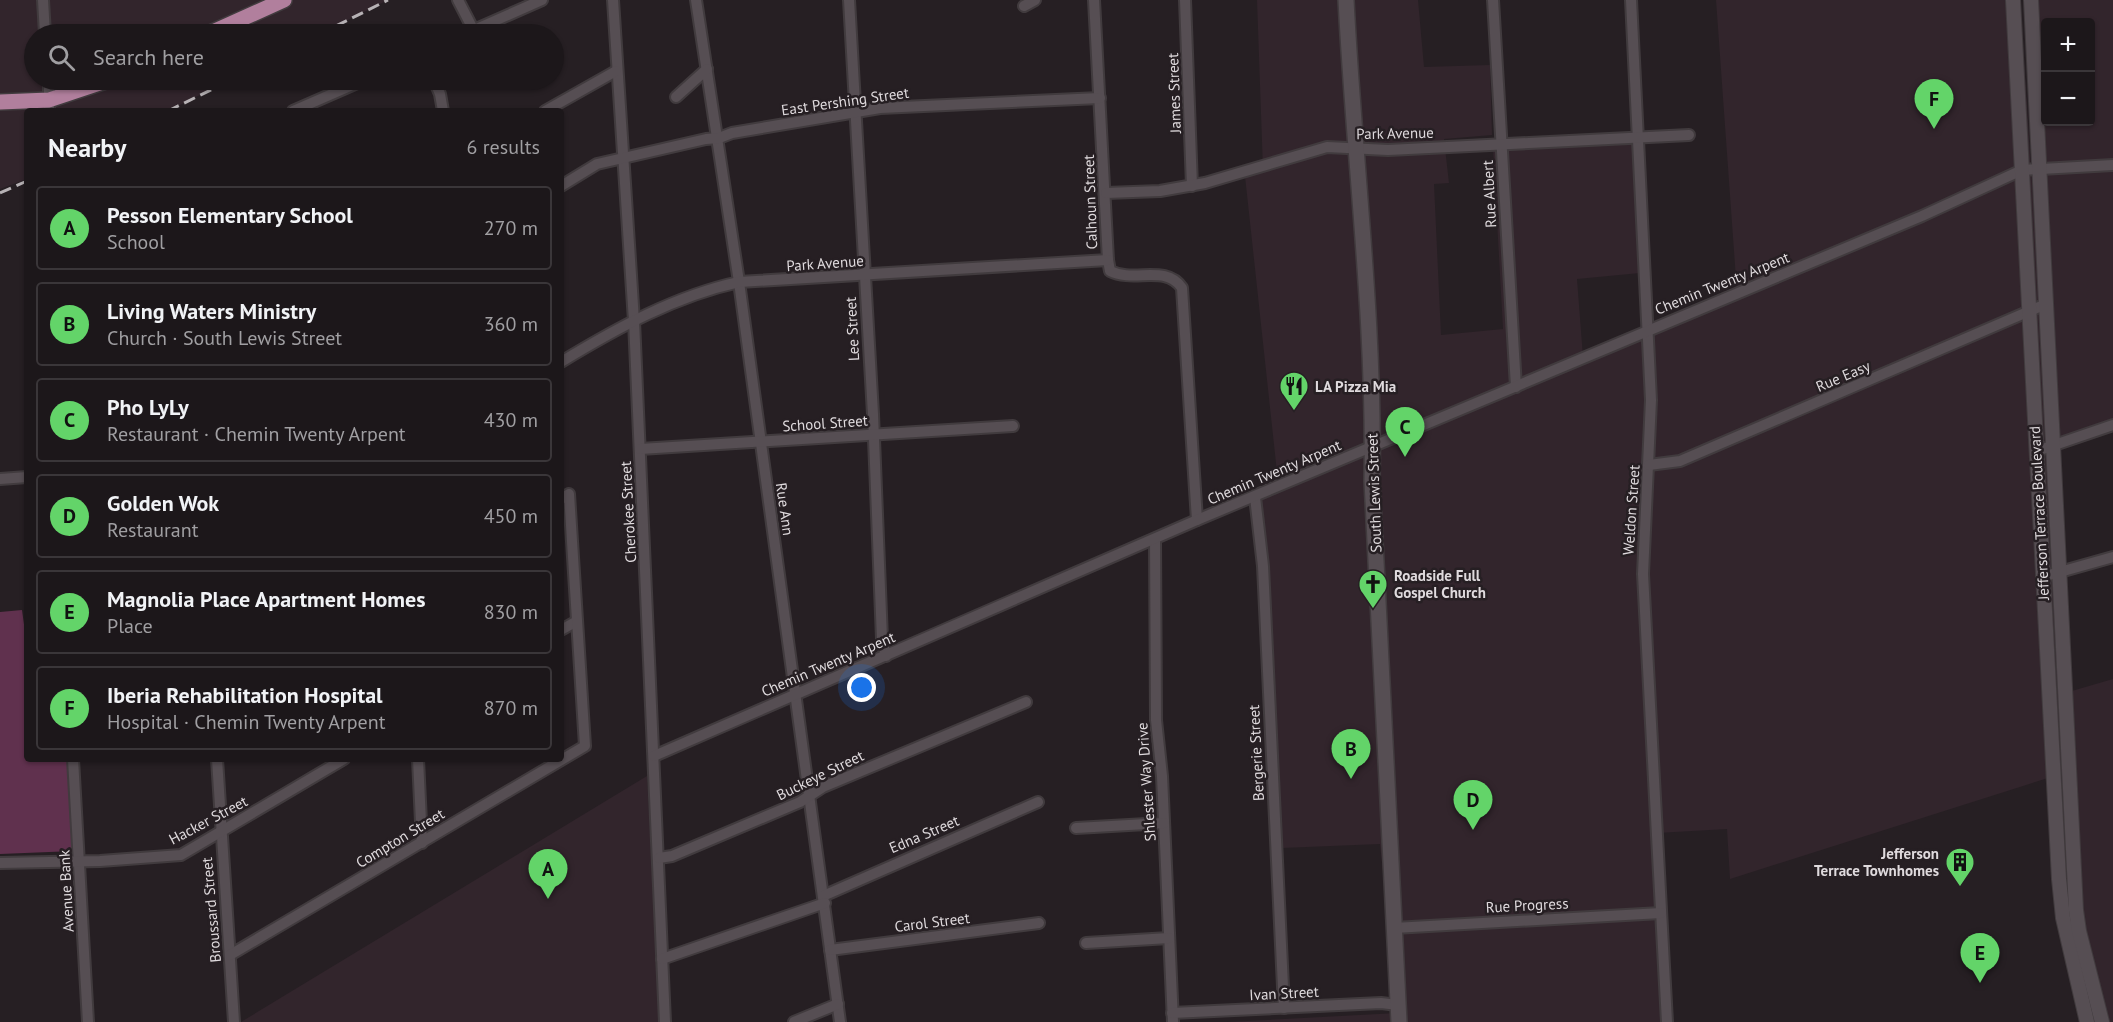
<!DOCTYPE html>
<html lang="en">
<head>
<meta charset="utf-8">
<style>
	body { margin:0; font-family:"PT Sans",sans-serif; background:#292427; color:#f1f3f6 }
	.controls { position:absolute; right:18px; top:18px; display:grid; overflow:hidden; border-radius:6px; box-shadow:0 2px 4px #0004 }
	.controls button { width:54px; height:54px; display:grid; place-items:center; padding:0; border:0; border-bottom:2px solid #3a3639; background:#1c171a; color:#f1f3f6; font:30px sans-serif }
	.you { position:absolute; left:862px; top:688px; width:21px; height:21px; margin:-15px; border:4px solid #fff; border-radius:50%; background:#1a73e8; box-shadow:0 0 0 9px #1a73e833 }
	.badge { display:grid; place-items:center; width:39px; height:39px; border-radius:50%; background:#63d469; color:#111; font-size:20px; font-weight:700 }
	.pin { position:absolute; translate:-50% -50px; filter:drop-shadow(0 2px 3px #0008) }
	.pin::after { content:''; position:absolute; top:32px; width:21px; height:18px; background:inherit; clip-path:polygon(0 0,100% 0,50% 100%) }
	.list { margin:0; padding:0; list-style:none }
	h2 { display:flex; justify-content:space-between; align-items:center; height:78px; margin:0; padding:0 24px; font-size:26px }
	h2 small { font-size:20px; font-weight:400; color:#a09fa2 }
	.list li { display:grid; grid-template-columns:39px 1fr auto; gap:18px; align-items:center; box-sizing:border-box; height:84px; margin:0 12px 12px; padding:0 12px; border:2px solid #3a3639; border-radius:6px }
	.list b { display:block; font-size:22px; white-space:nowrap }
	.list p { margin:0; font-size:20px; white-space:nowrap; color:#a09fa2 }
	.list em { font-size:20px; font-style:normal; color:#a09fa2 }
	.icon { flex:none; width:33px; height:33px; fill:none; stroke:currentColor; stroke-width:2; stroke-linecap:round; stroke-linejoin:round }
	.map { position:relative; flex:none; width:2113px; height:1022px; overflow:hidden }
	.search { position:absolute; background:#1c171a; box-shadow:0 2px 4px #0004; left:24px; top:24px; width:540px; height:66px; display:flex; align-items:center; gap:15px; box-sizing:border-box; padding:0 21px; border-radius:33px; color:#a09fa2; font-size:22px }
	.panel { position:absolute; background:#1c171a; box-shadow:0 2px 4px #0004; left:24px; top:108px; width:540px; height:654px; border-radius:6px }
	.map>svg:first-child { display:block }
	.built { fill:#32252c; fill-rule:evenodd }
	.green { fill:#60314e }
	.lines { fill:none; stroke-linecap:round; stroke-linejoin:round }
	.minor-casing { stroke:#413b3e; stroke-width:14 }
	.tertiary-casing { stroke:#413b3e; stroke-width:16 }
	.secondary-casing { stroke:#413b3e; stroke-width:18 }
	.primary-casing { stroke:#413b3e; stroke-width:18 }
	.minor { stroke:#564e53; stroke-width:10 }
	.tertiary { stroke:#564e53; stroke-width:14 }
	.secondary { stroke:#564e53; stroke-width:15 }
	.primary { stroke:#b17f9d; stroke-width:15 }
	.rail { stroke:#b7b2b5; stroke-width:3; stroke-dasharray:12 6; stroke-linecap:butt }
	.labels { text-anchor:middle; dominant-baseline:central; stroke-width:5; stroke-linejoin:round; paint-order:stroke }
	.street-label { font-size:15px; fill:#dfdadd; stroke:#261f23 }
	.poi-label { font-size:15px; font-weight:bold; fill:#dfdadd; stroke:#261f23; text-anchor:start }
</style>
</head>
<body>
<div class="map">
<svg width="2113" height="1022" viewBox="0 0 2113 1022">
	<rect width="100%" height="100%" fill="#261f23"/>
	<g class="built">
		<path d="M0,0h388l-68,34h-286v46h196l-62,31h-141v68l-27,10z"/>
		<path d="M1257,0h161l6,67 66,-2 2,70 -48,4 5,44 -15,1 7,151 62,-6 -10,-181 145,-12 2,137 -63,6 6,78 154,-64 -21,-293h304l45,693 48,-14v343h-12l-22,-91 -9,-160 -340,108 -3,-50 -70,4 10,189h-440l171,-9 -18,-169 -98,4 -21,-348 18,-9 -34,-315 18,-6z"/>
		<path d="M2029,0h84v428l-61,18zM2046,22h44v100h-44z"/>
		<path d="M647,776l13,246h-419z"/>
	</g>
	<path class="green" d="M22,610l5,36v113h43l4,92 -74,3v-242z"/>
	<g class="lines">
		<g class="minor-casing">
			<g id="minor">
				<path d="M43,0l2,34"/>
				<path d="M458,0l16,31"/>
				<path d="M613,0l21,321 31,701"/>
				<path d="M696,0l43,282 101,740"/>
				<path d="M849,0l24,414 9,225 4,17"/>
				<path d="M1094,0l14,260 2,11c24,12 56,-7 72,17l15,232"/>
				<path d="M1185,0l7,186"/>
				<path d="M1493,0l23,387"/>
				<path d="M1631,0l20,400 -8,174 24,448"/>
				<path d="M1024,6l11,-6"/>
				<path d="M465,34l77,-34"/>
				<path d="M434,80l6,14 3,17"/>
				<path d="M676,97l31,-28"/>
				<path d="M49,111v-31"/>
				<path d="M293,111l71,-31"/>
				<path d="M545,111l71,-40"/>
				<path d="M561,186l36,-22 109,-25 13,-1 13,-5 148,-25 220,-10"/>
				<path d="M1106,193l54,-2 45,-8 122,-36 61,3 301,-15"/>
				<path d="M561,362c56,-34 114,-66 178,-80l369,-22"/>
				<path d="M640,449l373,-23"/>
				<path d="M2037,451l76,-26"/>
				<path d="M1649,465l31,-4 366,-157"/>
				<path d="M0,479l27,-2"/>
				<path d="M1255,497l8,69 21,442"/>
				<path d="M1155,539l1,181 6,56 11,246"/>
				<path d="M2042,577l71,-20"/>
				<path d="M561,630l16,-9"/>
				<path d="M654,756l543,-236 725,-304 100,-46 91,-5"/>
				<path d="M73,759l15,263"/>
				<path d="M217,759l17,263"/>
				<path d="M418,759l4,84"/>
				<path d="M1076,828l88,-5"/>
				<path d="M659,858l13,-2 128,-54 23,-15 203,-85"/>
				<path d="M0,863l100,-2 81,-6 163,-96"/>
				<path d="M823,896l215,-94"/>
				<path d="M1394,928l267,-15"/>
				<path d="M1086,943l83,-5"/>
				<path d="M830,950l209,-27"/>
				<path d="M230,955l355,-209 -16,-252 -8,5"/>
				<path d="M662,959l163,-56"/>
				<path d="M1172,1013l209,-10 17,2"/>
				<path d="M794,1022l44,-18"/>
			</g>
		</g>
		<g class="tertiary-casing">
			<g id="tertiary">
				<path d="M2013,0l46,879 4,39 24,104"/>
				<path d="M2031,0l45,910 3,21 23,91"/>
			</g>
		</g>
		<g class="secondary-casing">
			<path id="secondary" d="M1346,0c8,160 29,320 26,481l27,541"/>
		</g>
		<g class="primary-casing">
			<g id="primary">
				<path d="M208,34l76,-34"/>
				<path d="M0,102l49,-2 60,-20"/>
			</g>
		</g>
		<use href="#minor" class="minor"/>
		<use href="#tertiary" class="tertiary"/>
		<use href="#secondary" class="secondary"/>
		<use href="#primary" class="primary"/>
		<g class="rail">
			<path d="M320,34l68,-34"/>
			<path d="M168,111l63,-31"/>
			<path d="M0,193l27,-12"/>
		</g>
	</g>
	<defs>
		<g id="restaurant-pin" transform="scale(1.5)"><path d="M0 17L-7.5 6A9.5 9.5 0 1 1 7.5 6Z" fill="#63d469" stroke="#261f23"/><path d="M-5-6h1v4h1v-4h1v4h1v-4h1v5L-1.5 .5V6h-2V.5L-5-1ZM5-6V6H3V1.5H1.5Q1.5-4 5-6Z" fill="#111"/></g>
		<g id="church-pin" transform="scale(1.5)"><path d="M0 17L-7.5 6A9.5 9.5 0 1 1 7.5 6Z" fill="#63d469" stroke="#261f23"/><path d="M-1.2-6h2.4v3.5h3.3v2.4h-3.3V6h-2.4V-.1h-3.3v-2.4h3.3Z" fill="#111"/></g>
		<g id="building-pin" transform="scale(1.5)"><path d="M0 17L-7.5 6A9.5 9.5 0 1 1 7.5 6Z" fill="#63d469" stroke="#261f23"/><path d="M-4-6H4V6H1V3H-1V6H-4ZM-2.5-4.3h1.7v1.8h-1.7ZM.8-4.3h1.7v1.8H.8ZM-2.5-1h1.7V.8h-1.7ZM.8-1h1.7V.8H.8Z" fill="#111"/></g>
	</defs>
	<g fill-rule="evenodd">
		<use href="#restaurant-pin" x="1294" y="386"/>
		<use href="#church-pin" x="1373" y="584"/>
		<use href="#building-pin" x="1960" y="862"/>
	</g>
	<g class="labels">
		<g class="street-label">
			<text transform="translate(1174 93) rotate(-92)">James Street</text>
			<text transform="translate(845 101) rotate(-8)">East Pershing Street</text>
			<text transform="translate(1395 133) rotate(-1)">Park Avenue</text>
			<text transform="translate(1489 194) rotate(-93)">Rue Albert</text>
			<text transform="translate(1090 202) rotate(-92)">Calhoun Street</text>
			<text transform="translate(825 263) rotate(-4)">Park Avenue</text>
			<text transform="translate(1722 283) rotate(-22)">Chemin Twenty Arpent</text>
			<text transform="translate(852 329) rotate(-93)">Lee Street</text>
			<text transform="translate(1843 376) rotate(-23)">Rue Easy</text>
			<text transform="translate(825 423) rotate(-4)">School Street</text>
			<text transform="translate(1274 472) rotate(-23)">Chemin Twenty Arpent</text>
			<text transform="translate(1374 493) rotate(-92)">South Lewis Street</text>
			<text transform="translate(785 509) rotate(82)">Rue Ann</text>
			<text transform="translate(1631 510) rotate(-86)">Weldon Street</text>
			<text transform="translate(628 512) rotate(-93)">Cherokee Street</text>
			<text transform="translate(2039 513) rotate(-93)">Jefferson Terrace Boulevard</text>
			<text transform="translate(828 664) rotate(-23)">Chemin Twenty Arpent</text>
			<text transform="translate(1256 753) rotate(-93)">Bergerie Street</text>
			<text transform="translate(820 775) rotate(-26)">Buckeye Street</text>
			<text transform="translate(1146 782) rotate(-94)">Shlester Way Drive</text>
			<text transform="translate(208 820) rotate(-28)">Hacker Street</text>
			<text transform="translate(924 834) rotate(-23)">Edna Street</text>
			<text transform="translate(400 838) rotate(-31)">Compton Street</text>
			<text transform="translate(66 891) rotate(-93)">Avenue Bank</text>
			<text transform="translate(1527 905) rotate(-3)">Rue Progress</text>
			<text transform="translate(211 910) rotate(-95)">Broussard Street</text>
			<text transform="translate(932 922) rotate(-7)">Carol Street</text>
			<text transform="translate(1284 993) rotate(-3)">Ivan Street</text>
		</g>
		<g class="poi-label">
			<text x="1315" y="386">LA Pizza Mia</text>
			<text x="1394" y="575">Roadside Full<tspan x="1394" dy="17">Gospel Church</tspan></text>
			<text x="1939" y="853" text-anchor="end">Jefferson<tspan x="1939" dy="17">Terrace Townhomes</tspan></text>
		</g>
	</g>
</svg>
<div class="controls">
<button>+</button>
<button>−</button>
</div>
<div class="you"></div>
<div class="pin badge" style="left:548px;top:899px">A</div>
<div class="pin badge" style="left:1351px;top:779px">B</div>
<div class="pin badge" style="left:1405px;top:457px">C</div>
<div class="pin badge" style="left:1473px;top:830px">D</div>
<div class="pin badge" style="left:1980px;top:983px">E</div>
<div class="pin badge" style="left:1934px;top:129px">F</div>
<div class="search"><svg class="icon" aria-label="search" viewBox="0 0 24 24"><circle cx="10" cy="10" r="6"/><path d="M15 15l6 6"/></svg>Search here</div>
<section class="panel">
<h2>Nearby<small>6 results</small></h2>
<ul class="list">
<li><span class="badge">A</span><div><b>Pesson Elementary School</b><p>School</p></div><em>270 m</em></li>
<li><span class="badge">B</span><div><b>Living Waters Ministry</b><p>Church · South Lewis Street</p></div><em>360 m</em></li>
<li><span class="badge">C</span><div><b>Pho LyLy</b><p>Restaurant · Chemin Twenty Arpent</p></div><em>430 m</em></li>
<li><span class="badge">D</span><div><b>Golden Wok</b><p>Restaurant</p></div><em>450 m</em></li>
<li><span class="badge">E</span><div><b>Magnolia Place Apartment Homes</b><p>Place</p></div><em>830 m</em></li>
<li><span class="badge">F</span><div><b>Iberia Rehabilitation Hospital</b><p>Hospital · Chemin Twenty Arpent</p></div><em>870 m</em></li>
</ul>
</section>
</div>
</body>
</html>
